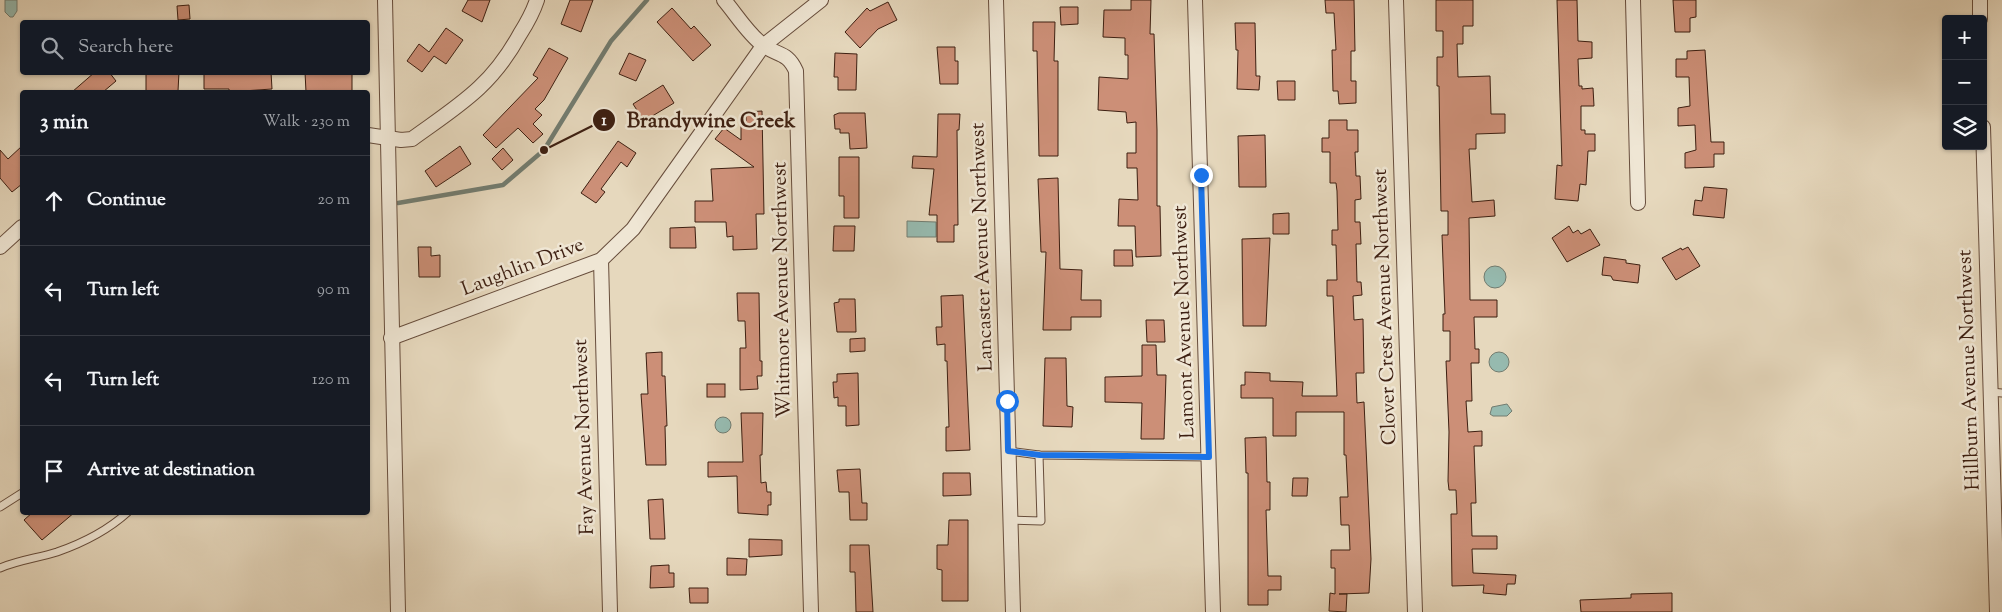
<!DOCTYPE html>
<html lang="en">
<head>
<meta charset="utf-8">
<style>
	body { margin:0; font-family:"Sorts Mill Goudy",serif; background:#20242c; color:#f1f3f6 }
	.controls { position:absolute; right:15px; top:15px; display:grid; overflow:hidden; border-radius:5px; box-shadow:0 1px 4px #0004 }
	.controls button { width:45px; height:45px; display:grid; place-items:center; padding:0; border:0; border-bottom:1px solid #363941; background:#171b24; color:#f1f3f6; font:25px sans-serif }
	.stop { position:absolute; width:15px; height:15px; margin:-11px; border:4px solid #1a73e8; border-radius:50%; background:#fff }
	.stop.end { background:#1a73e8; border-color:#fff; box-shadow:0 1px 5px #0008 }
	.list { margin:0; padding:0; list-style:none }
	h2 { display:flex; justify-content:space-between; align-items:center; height:65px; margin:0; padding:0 20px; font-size:21px }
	h2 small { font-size:16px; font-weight:400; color:#9ea1a6 }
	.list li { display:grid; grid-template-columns:32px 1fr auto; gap:15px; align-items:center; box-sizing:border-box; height:90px; padding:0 20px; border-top:1px solid #363941 }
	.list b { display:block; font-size:19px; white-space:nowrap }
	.list em { font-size:16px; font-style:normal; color:#9ea1a6 }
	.icon { flex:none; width:28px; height:28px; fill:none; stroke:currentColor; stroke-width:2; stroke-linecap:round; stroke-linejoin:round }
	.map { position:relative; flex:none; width:2002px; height:612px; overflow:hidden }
	.search { position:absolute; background:#171b24; box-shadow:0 1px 4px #0004; left:20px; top:20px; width:350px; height:55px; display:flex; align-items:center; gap:12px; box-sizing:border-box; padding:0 18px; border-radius:5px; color:#9ea1a6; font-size:19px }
	.panel { position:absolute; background:#171b24; box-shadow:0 1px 4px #0004; left:20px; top:90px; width:350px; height:425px; border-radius:5px }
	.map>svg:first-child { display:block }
	.water { fill:#96baaf; stroke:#727c70 }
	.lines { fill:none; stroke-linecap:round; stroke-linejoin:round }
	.stream { stroke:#727c70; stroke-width:4.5 }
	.building { fill:#cc8f77; stroke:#3d1f11 }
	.service-casing { stroke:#674d3c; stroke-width:9 }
	.minor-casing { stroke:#674d3c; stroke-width:16 }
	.service { stroke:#efe6d4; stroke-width:7 }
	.minor { stroke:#efe6d4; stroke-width:14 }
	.route { stroke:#1a73e8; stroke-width:6 }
	.labels { text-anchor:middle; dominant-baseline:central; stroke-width:5; stroke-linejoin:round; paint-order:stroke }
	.street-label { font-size:20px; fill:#3d1f11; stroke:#efe6d4 }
	.leader { fill:none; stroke:#3d1f11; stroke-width:2 }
	.callout-dot { fill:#3d1f11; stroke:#efe6d4; stroke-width:2 }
	.mark-label { font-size:15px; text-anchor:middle; font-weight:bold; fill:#fff }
	.callout-label { font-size:21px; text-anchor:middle; font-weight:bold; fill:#3d1f11; stroke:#efe6d4; stroke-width:5; stroke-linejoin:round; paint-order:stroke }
</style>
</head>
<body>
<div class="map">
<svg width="2002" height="612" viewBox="0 0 2002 612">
	<rect width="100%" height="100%" fill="#e6d8bd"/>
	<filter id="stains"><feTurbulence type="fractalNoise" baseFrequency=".004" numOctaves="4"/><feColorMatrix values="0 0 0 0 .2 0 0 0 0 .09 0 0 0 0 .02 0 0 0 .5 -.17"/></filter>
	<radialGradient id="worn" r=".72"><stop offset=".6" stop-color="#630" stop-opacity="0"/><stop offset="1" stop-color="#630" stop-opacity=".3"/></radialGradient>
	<g class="water">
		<path d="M5,0h12v11l-4,6h-3l-5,-5z"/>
		<path d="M907,221l29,1v15h-29z"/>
		<circle cx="1495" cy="277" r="11"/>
		<circle cx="1499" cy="362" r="10"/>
		<path d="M1507,404l5,7 -5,5h-14l-3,-2 2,-7z"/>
		<circle cx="723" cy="425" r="8"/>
	</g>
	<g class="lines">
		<path class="stream" d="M398,203l105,-18 41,-35 67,-109 36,-41"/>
	</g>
	<g class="building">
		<path d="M468,0h22l-8,22 -20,-11z"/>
		<path d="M570,0h23l-12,32 -20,-8z"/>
		<path d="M1131,0h20l-1,34h4l3,96v76h3l1,50 -25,1 -1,-31h-17l1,-27 19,1 -1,-32h-10v-15h9v-31l-9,1 -1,-11 -28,-2 1,-33 29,2v-24h-3v-17l-22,-1 1,-27h27z"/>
		<path d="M1325,0h29l1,51h-4v30h5v22l-17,1 -1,-13h-5l-1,-41h4l-2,-37h-8z"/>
		<path d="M1436,0h37v26h-10v18h-6l1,33 32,-1 1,38h14v19l-29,1v15h-7l3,53 22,-2 1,16 -26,2 1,82h27v17h-23l1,32h4v14h-8l1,38h-6l2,31 14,-1v15h-8l2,57h-5l1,33h25v13h-25l1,24 43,2 -1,9h-8l-1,11 -23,-2 1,-8 -32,1 -1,-72h6l-1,-24h-7l-1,-9 1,-49 -3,-71h4v-30h-7v-17h2l-3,-79h6v-24h-7l-2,-125h-2v-29h6v-26h-7z"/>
		<path d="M1557,0h20l1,41 14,1v16l-14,1 1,27h3v3l11,-1 1,18h-13v24h4v4h10v17h-7l-2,34 -6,-1 -2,17 -23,-2 2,-34 5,1z"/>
		<path d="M1673,0h23v17l-6,1v14h-15z"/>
		<path d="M888,2l9,18 -19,9 -18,19 -15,-16 22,-24 3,3z"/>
		<path d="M189,5l1,14 -12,1 -1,-14z"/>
		<path d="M1060,7h18v17l-17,1z"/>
		<path d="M672,8l19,21 3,-3 17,19 -18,16 -36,-39z"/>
		<path d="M1033,22h22l-1,39h4v95h-19l-2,-105h-4z"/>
		<path d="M1235,23h20l1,53h4l-1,14 -22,-1 1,-39h-2z"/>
		<path d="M446,28l17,12 -17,24 -12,-8 -12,16 -15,-11 12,-17 10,8z"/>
		<path d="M937,47h18v14h3v23h-18z"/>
		<path d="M549,48l19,10 -24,42 -9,9 7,6 -9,9 10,10 -10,9 -15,-15 -22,20 -13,-13 55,-57 -5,-3z"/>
		<path d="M1705,50l6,92h13v12h-10v13l-29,1v-15l11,-3 -1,-25 -17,1v-18l12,-2 -1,-29h-13v-18h11v-8z"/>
		<path d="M629,53l17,7 -10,21 -17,-7z"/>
		<path d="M835,53l22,1 -1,36h-18v-13h-4z"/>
		<path d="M95,72h14l7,9 -13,11h-31z"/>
		<path d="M179,72l-1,19 -32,1v-18z"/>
		<path d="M204,72h67l1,17 -43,3v-3h-25z"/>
		<path d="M305,72l47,1v19h-46z"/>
		<path d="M1277,81h18v19h-17z"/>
		<path d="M663,85l11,18 -30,18 -11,-17z"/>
		<path d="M762,111l2,103h-8l1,35 -24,1v-14l-6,1 -1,-15h-31v-21h18l-2,-32 43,-2 -39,-28 9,-11 17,12v-19h5v-9z"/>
		<path d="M839,113h26l2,35 -17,1 -1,-16h-9v-4h-5l-1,-14z"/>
		<path d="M938,114h22l-1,16h-2l1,95h-4v17h-17v-27h-8l5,-46 -22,-1 1,-12 24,1z"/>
		<path d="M1329,120h18v10h11v22h-3l1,24h4l1,23 -6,1v22h5l1,22h-5l1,38h4l1,13 -9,1 1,24 9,-1 1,54h-8l1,30 7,-1 7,157 -2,34 -30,1h8l-1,18 -17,-1 1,-18 5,1v-26h-4v-18h19l-1,-25h-8l-1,-28h8l-2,-42h-2v-43h-48v24h-23v-38h-32v-13h4v-13l25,1v8l33,1 -1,14h35l-4,-100h-6v-16h10l-1,-35h-4v-15h6l-1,-39 -1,-8h-6v-31h-8v-14h7z"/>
		<path d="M1265,135l1,52h-27l-1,-51z"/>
		<path d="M618,141l18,12 -9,14 -6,-5 -20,27 4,3 -9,11 -15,-10z"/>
		<path d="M22,146v38l-10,8 -12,-14v-28l8,9z"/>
		<path d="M460,146l11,18 -35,23 -11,-16z"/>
		<path d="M503,148l10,12 -11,10 -10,-11z"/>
		<path d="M839,157h20v61h-15v-22h-5z"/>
		<path d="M1058,178l2,91 22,1 -1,30h20v17h-30v13h-28l3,-78h-5l-3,-73z"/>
		<path d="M1704,187l23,2 -3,29 -31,-3 2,-15 7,1z"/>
		<path d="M1289,213v21h-16v-20z"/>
		<path d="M834,226h21l-1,25h-21z"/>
		<path d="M1569,226l4,7 5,-3 3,4 9,-5 10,16 -33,17 -15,-24z"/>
		<path d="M695,227l1,21h-26v-20z"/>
		<path d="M1270,238l-4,88h-23l-1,-87z"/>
		<path d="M418,247h13v9l9,-1v22h-21z"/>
		<path d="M1688,247l12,19 -24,14 -14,-22 19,-10 1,2z"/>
		<path d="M1114,250h18l1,16h-19z"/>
		<path d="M1604,257l22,3v3l14,2 -2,18 -25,-3 -2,-4 -9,-1z"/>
		<path d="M737,293h22l1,68h2v15h-5l1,13 -18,1v-42h6l-1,-27h-7z"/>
		<path d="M963,295l7,155 -24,1v-24h3l-2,-66h-2v-17l-8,1 -1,-18h6l-1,-31z"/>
		<path d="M839,299h16l1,33h-19l-3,-29 5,-1z"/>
		<path d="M1146,320h18l1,22h-18z"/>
		<path d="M865,338v13l-15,1v-13z"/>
		<path d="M1142,345h14l1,30h9l-2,64h-23l1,-36 -37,-1v-25l37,-1z"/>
		<path d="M662,352v24h3l2,50h-2l1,39h-20l-5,-71h7l-2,-41z"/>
		<path d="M1045,358h21l1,48 6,1 -1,20 -29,-1z"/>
		<path d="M858,373l1,52 -13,1v-20h-8v-9l-4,1 -1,-16h4v-8z"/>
		<rect x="707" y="384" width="18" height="13"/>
		<path d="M741,413h22l-1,42h-2l1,28 5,-1 1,10h4v13h-3v10l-30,-2 -1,-37 -29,1v-15h35z"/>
		<path d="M1266,437l1,45h3v28h-4l2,66h13v14h-13v15h-20v-132h-2l-1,-35z"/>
		<path d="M860,469l2,34h5v17h-17l-1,-28h-10l-2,-22z"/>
		<path d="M943,473h27l1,22 -28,1z"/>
		<path d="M1293,478h15l-1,18h-15z"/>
		<path d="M663,499l2,40h-15l-2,-39z"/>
		<path d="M33,512h42l-33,28 -18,-20z"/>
		<path d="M949,520h19v81h-26v-31l-5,-1v-24h11z"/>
		<path d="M749,539l33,1v15l-33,2z"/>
		<path d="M850,545h19l4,67h-17l-1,-40h-5z"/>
		<path d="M727,558l20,1 -1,16h-19z"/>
		<path d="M669,565v8h5v14l-24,1 1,-22z"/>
		<path d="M689,588h19v15h-18z"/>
		<path d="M1672,593v19h-91l-1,-12 51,-2v-4z"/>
	</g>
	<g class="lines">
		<g class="service-casing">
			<g id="service">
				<path d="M1991,392l11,1"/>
				<path d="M1009,451l30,4 170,2"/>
				<path d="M0,507l22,-14"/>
				<path d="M1010,520l31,1 -2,-66"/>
				<path d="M0,568c19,-8 38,-10 57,-16 26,-9 50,-21 71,-40"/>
			</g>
		</g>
		<g class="minor-casing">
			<g id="minor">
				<path d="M385,0l13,612"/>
				<path d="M724,0c12,14 24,34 39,45 14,11 24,6 33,26l15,541"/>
				<path d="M996,0l17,612"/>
				<path d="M1195,0l18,612"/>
				<path d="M1396,0l19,612"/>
				<path d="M1633,0l5,203"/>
				<path d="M1980,0v19"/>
				<path d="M1983,127l14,485"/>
				<path d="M368,135l33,5 11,-1c47,-34 79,-52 108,-105 7,-11 13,-22 17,-34"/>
				<path d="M0,247l22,-20"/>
				<path d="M601,260l9,352"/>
				<path d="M391,338l210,-78 32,-31 130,-183 58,-46"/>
			</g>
		</g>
		<use href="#service" class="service"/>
		<use href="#minor" class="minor"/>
	</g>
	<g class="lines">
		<path class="route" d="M1007,401l1,50 32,4 169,2 -8,-282"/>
	</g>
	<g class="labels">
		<g class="street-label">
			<text transform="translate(983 247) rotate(-92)">Lancaster Avenue Northwest</text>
			<text transform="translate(523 268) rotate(-21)">Laughlin Drive</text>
			<text transform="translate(783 290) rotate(-91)">Whitmore Avenue Northwest</text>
			<text transform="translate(1386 307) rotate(-92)">Clover Crest Avenue Northwest</text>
			<text transform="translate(1185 322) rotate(-92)">Lamont Avenue Northwest</text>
			<text transform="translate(1970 370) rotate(-92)">Hillburn Avenue Northwest</text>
			<text transform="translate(585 437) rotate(-92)">Fay Avenue Northwest</text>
		</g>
	</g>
	<path class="leader" d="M544 150L604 120"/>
	<g class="callout-dot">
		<circle cx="544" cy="150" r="5"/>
		<circle cx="604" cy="120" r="12"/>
	</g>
	<g class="mark-label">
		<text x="604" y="125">1</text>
	</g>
	<g class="callout-label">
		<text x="711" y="127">Brandywine Creek</text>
	</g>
	<rect width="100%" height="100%" filter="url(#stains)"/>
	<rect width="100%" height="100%" fill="url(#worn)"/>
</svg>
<div class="controls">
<button>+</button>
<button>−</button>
<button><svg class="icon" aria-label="layers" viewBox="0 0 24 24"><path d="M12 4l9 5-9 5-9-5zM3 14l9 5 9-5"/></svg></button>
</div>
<div class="stop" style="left:1007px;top:401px"></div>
<div class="stop end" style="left:1201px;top:175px"></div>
<div class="search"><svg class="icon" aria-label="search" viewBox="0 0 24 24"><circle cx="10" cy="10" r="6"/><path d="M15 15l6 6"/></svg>Search here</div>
<section class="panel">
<h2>3 min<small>Walk · 230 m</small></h2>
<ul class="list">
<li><svg class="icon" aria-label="ahead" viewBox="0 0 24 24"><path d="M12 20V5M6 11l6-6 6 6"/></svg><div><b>Continue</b></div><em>20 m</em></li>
<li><svg class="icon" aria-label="left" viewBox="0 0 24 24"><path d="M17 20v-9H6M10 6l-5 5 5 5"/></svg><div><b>Turn left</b></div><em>90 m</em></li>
<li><svg class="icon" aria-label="left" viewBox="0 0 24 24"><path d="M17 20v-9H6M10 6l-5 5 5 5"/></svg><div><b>Turn left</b></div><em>120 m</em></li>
<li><svg class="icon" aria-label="arrive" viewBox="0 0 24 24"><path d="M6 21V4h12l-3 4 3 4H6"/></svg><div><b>Arrive at destination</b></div></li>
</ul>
</section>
</div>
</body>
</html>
